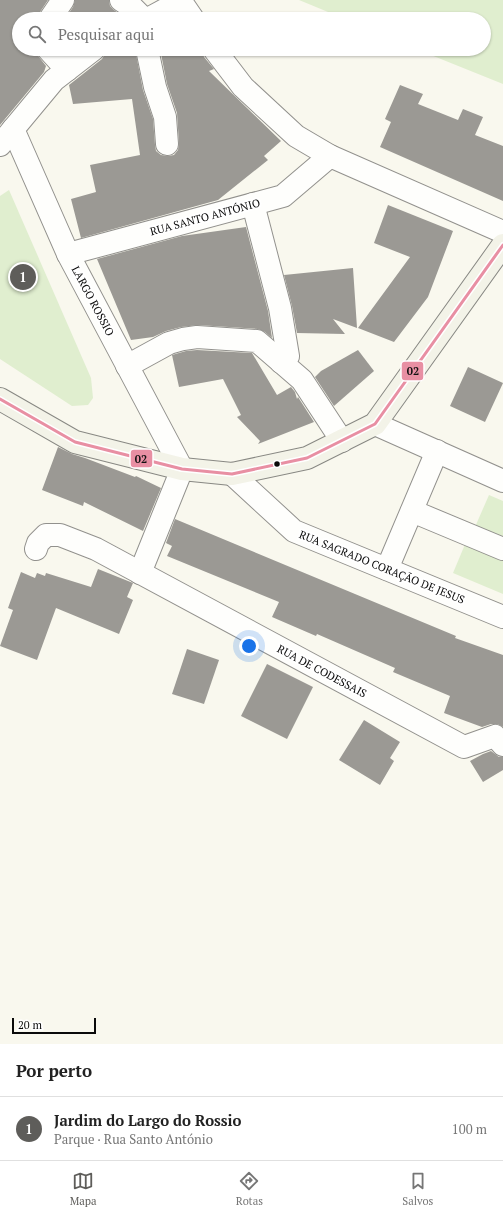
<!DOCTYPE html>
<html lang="pt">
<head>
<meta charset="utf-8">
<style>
	body { margin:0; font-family:"PT Serif",serif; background:#f2f2f2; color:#222 }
	.scale { position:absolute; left:12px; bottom:10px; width:84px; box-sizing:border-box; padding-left:4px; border:2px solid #0a0a0a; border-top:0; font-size:11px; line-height:14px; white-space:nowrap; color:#0a0a0a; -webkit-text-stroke:3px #fff; paint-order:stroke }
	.you { position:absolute; left:249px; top:646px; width:14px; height:14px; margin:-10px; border:3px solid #fff; border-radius:50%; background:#1a73e8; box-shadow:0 0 0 6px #1a73e833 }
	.badge { display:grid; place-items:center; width:26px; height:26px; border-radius:50%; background:#5e5d5a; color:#fff; font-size:13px; font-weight:700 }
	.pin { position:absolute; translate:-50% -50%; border:2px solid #fff; box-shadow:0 1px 4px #0006 }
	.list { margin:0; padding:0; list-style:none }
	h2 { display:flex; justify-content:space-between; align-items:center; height:52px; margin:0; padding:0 16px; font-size:17px }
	h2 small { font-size:13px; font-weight:400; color:#767676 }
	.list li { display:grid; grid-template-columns:26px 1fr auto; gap:12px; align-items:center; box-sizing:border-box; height:64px; padding:0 16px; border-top:1px solid #e0e0e0 }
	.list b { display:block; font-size:15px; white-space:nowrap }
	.list p { margin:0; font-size:13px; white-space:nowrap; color:#767676 }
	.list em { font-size:13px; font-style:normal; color:#767676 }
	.icon { flex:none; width:22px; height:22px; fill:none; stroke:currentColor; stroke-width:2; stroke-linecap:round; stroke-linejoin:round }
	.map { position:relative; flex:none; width:503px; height:1044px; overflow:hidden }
	.search { position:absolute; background:#fff; box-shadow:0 1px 3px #0004; left:12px; right:12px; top:12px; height:44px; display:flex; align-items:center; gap:10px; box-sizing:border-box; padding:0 14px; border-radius:22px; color:#767676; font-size:15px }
	.sheet { height:116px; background:#fff }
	nav { display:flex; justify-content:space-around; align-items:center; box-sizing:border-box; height:56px; border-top:1px solid #e0e0e0; background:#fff; font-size:11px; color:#767676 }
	nav a { display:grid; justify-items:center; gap:2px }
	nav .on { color:#5e5d5a }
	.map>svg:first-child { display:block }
	.green { fill:#e0eecf }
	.building { fill:#9b9994 }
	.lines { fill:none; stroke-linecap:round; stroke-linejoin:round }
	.street-casing { stroke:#92918d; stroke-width:24 }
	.secondary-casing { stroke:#888883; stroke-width:24 }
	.street { stroke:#fefefc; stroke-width:22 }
	.secondary { stroke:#f3f3e8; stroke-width:22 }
	.bus-1-casing { stroke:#fff; stroke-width:6 }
	.bus-1 { stroke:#e88fa3; stroke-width:3 }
	.bus-dot { fill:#0a0a0a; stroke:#fff; stroke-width:1.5 }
	.labels { text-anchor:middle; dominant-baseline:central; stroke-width:4; stroke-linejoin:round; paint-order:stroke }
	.street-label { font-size:11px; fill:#0a0a0a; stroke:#fff }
	.line-badge { stroke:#fff; stroke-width:1.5 }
	.pale-badge-label { font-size:11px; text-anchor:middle; font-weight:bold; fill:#111 }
</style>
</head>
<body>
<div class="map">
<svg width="503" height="1044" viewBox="0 0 503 1044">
	<rect width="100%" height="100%" fill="#f9f8ee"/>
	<g class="green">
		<path d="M299,0h204v84l-87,-35h68v-30h-139z"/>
		<path d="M9,190l82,188 2,20 -5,7 -16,1 -72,-47v-163z"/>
		<path d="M489,495l14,6v38l-28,-12z"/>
		<path d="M466,542l37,16v36l-50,-21z"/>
	</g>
	<g class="building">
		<path d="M0,0h48l-8,12 -2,7h-19v30h17v3l3,5 7,9 -2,6 -44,53z"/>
		<path d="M75,0h34l1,6 4,4 12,9h-61l8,-12z"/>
		<path d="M106,49h29l8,41 10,29 2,26 1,6 5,4 7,1 6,-1 4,-5 1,-7 -2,-30 -10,-29 -7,-35h42l2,8 10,12 -5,2 72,70 -17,15 4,4 -50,40 -137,38 -10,-39 25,-7 -6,-27 50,-10 -8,-56 -59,5 -4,-19 33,-26 3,-5z"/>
		<path d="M400,85l23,9 -5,10 40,16 5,-11 20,8 -8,18 28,11v55l-123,-54 11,-25 -6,-3z"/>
		<path d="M388,205l65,26 -25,66 -34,45 -36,-14 52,-71 -36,-14z"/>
		<path d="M246,227l22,84 4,27 -7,-6 -7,-3 -60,-4 -17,2 -15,4 -13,6 -22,3 -34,-81 85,-23z"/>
		<path d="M353,268l4,60 -24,-9 12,15 -48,-1 -5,-27 -8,-31z"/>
		<path d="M197,350l55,3 25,42 14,-8 4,5 2,7 1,-2 16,25 -56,22 2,-3 -23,-24 4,-2 -18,-36 -44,8 -7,-32 14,-4z"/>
		<path d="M358,350l16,21 -40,35 -19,-29 6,-6z"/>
		<path d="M468,367l35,16 -18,39 -35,-16z"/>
		<path d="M58,447l14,7 13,4 50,19 1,-1 25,12 -18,43 -59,-29 -1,4 -41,-16z"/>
		<path d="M175,519l281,117 -1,2 48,17v72l-5,-3h-7l-9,3 -38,-14 6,-17 -57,-24 2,-4 -78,-34 -1,2 -44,-19 7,-15 -112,-46 5,-10 -6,-3z"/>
		<path d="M98,569l35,14 -6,14 6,3 -14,34 -63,-26 -19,52 -37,-14 13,-36 -5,-2 13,-36 14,6 2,-5 8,3 1,-3 45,14z"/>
		<path d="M187,649l32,11 -15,44 -32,-10z"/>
		<path d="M267,664l46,23 -26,52 -46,-23z"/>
		<path d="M364,720l36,22 -10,16 4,3 -14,24 -41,-25z"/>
		<path d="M491,751l8,6h4v13l-20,12 -13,-21 13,-7z"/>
	</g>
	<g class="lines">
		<g class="street-casing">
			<g id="street">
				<path d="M121,0l12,8 11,11"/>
				<path d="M180,0l13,19"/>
				<path d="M50,19l13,-19"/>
				<path d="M148,19l33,-18"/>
				<path d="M48,49l19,21"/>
				<path d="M147,49l8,38 10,30 2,27"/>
				<path d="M214,49l29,38 53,49 34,20 173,76"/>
				<path d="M13,129l55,125 114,215 -42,104"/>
				<path d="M0,145l54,-65 40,-31"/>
				<path d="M253,204l27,104 8,48 -7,6"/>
				<path d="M68,254l215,-58 47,-40"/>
				<path d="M127,366l42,-23 14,-4 14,-2 60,4 45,39 40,61"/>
				<path d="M375,424l128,57"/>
				<path d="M232,474l62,57 209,86"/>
				<path d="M412,511l91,38"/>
				<path d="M36,549l2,-6 8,-8h14l36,14 368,198 31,-11 8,9"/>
				<path d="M387,569l50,-118"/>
			</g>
		</g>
		<g class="secondary-casing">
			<path id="secondary" d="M0,399l75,43 107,27 50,5 75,-16 68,-34 128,-179"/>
		</g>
		<use href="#street" class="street"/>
		<use href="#secondary" class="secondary"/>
		<g class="bus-1-casing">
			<path id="bus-1" d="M0,399l75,43 107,27 50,5 75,-16 68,-34 128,-179"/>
		</g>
		<use href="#bus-1" class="bus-1"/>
	</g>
	<circle class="bus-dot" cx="277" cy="464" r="3.5"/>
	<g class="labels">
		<g class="street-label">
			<text transform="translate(205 217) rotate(-15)">RUA SANTO ANTÓNIO</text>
			<text transform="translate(93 301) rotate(62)">LARGO ROSSIO</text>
			<text transform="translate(382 567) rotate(22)">RUA SAGRADO CORAÇÃO DE JESUS</text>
			<text transform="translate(322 671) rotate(28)">RUA DE CODESSAIS</text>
		</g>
	</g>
	<g class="line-badge">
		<rect x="401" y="361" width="23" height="20" rx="4" fill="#e88fa3"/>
		<rect x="130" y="449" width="23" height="19" rx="4" fill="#e88fa3"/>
	</g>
	<g class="pale-badge-label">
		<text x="413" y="375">02</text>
		<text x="141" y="463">02</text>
	</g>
</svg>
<div class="scale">20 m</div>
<div class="you"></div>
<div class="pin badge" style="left:23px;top:277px">1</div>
<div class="search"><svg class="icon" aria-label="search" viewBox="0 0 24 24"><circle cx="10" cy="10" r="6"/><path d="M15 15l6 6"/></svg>Pesquisar aqui</div>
</div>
<section class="sheet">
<h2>Por perto<small></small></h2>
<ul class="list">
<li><span class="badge">1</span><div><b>Jardim do Largo do Rossio</b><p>Parque · Rua Santo António</p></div><em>100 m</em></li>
</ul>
</section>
<nav>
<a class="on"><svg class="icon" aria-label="map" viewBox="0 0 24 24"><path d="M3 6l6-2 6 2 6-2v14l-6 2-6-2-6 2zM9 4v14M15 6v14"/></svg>Mapa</a>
<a><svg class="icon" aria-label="directions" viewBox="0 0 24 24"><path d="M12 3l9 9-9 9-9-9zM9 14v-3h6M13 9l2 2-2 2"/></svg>Rotas</a>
<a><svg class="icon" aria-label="saved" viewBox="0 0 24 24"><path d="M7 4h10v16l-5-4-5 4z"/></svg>Salvos</a>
</nav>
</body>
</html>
